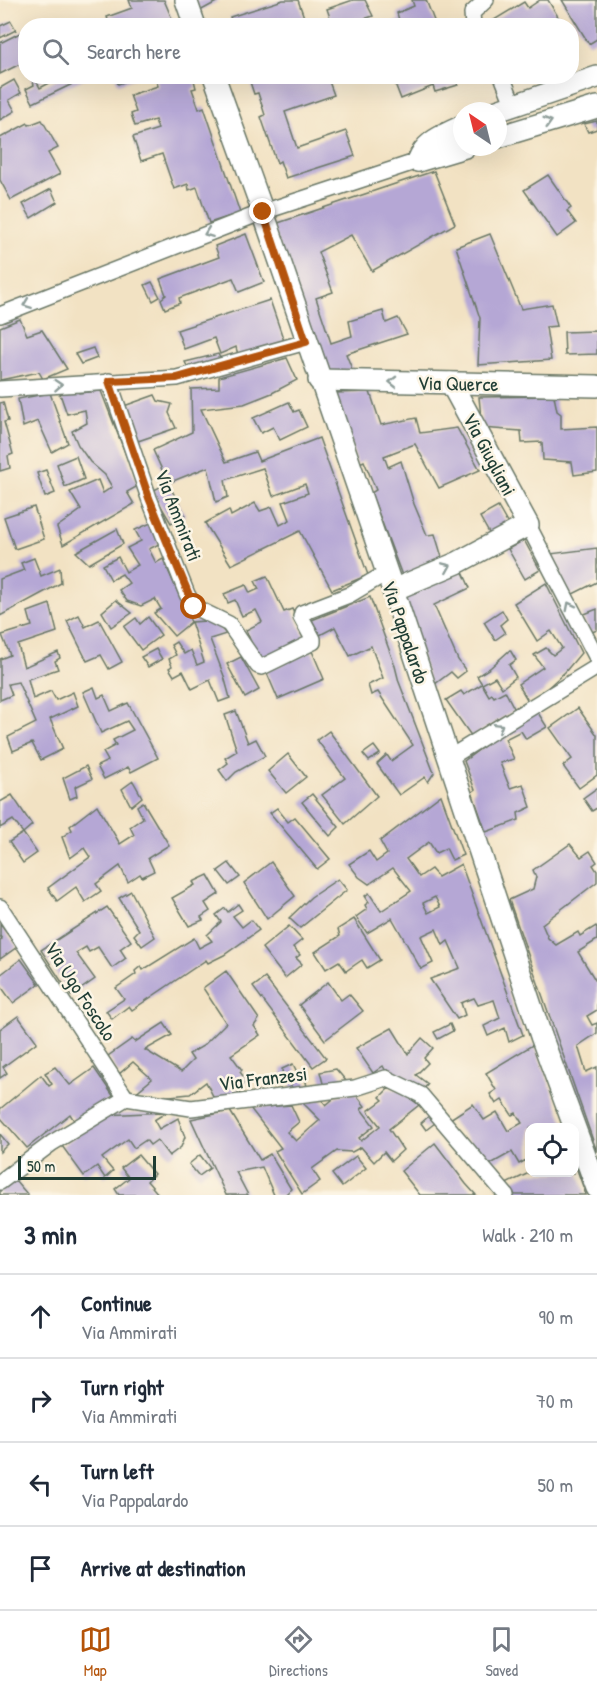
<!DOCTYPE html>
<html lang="en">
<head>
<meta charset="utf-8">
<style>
	body { margin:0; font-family:"Patrick Hand",sans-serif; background:#f2f2f3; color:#1f2937 }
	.controls { position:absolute; right:18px; bottom:18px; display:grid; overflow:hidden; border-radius:12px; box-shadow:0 6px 24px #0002 }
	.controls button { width:54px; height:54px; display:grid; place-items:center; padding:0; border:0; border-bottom:2px solid #e0e1e3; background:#fff; color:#1f2937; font:30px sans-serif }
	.compass { position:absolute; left:453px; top:102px; width:54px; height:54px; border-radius:50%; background:#fff; box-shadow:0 6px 24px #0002; rotate:325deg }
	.scale { position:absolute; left:18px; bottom:15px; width:138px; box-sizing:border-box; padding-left:6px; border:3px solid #1f3d34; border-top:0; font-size:16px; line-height:21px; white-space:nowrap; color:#1f3d34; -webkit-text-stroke:4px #fcf5e5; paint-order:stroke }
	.stop { position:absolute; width:18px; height:18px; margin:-14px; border:4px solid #b45309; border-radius:50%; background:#fff }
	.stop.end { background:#b45309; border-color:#fff; box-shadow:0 2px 6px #0008 }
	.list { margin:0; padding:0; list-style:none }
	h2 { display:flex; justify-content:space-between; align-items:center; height:78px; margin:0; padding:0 24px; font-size:26px }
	h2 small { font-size:20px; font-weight:400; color:#747a83 }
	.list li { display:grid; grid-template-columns:39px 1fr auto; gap:18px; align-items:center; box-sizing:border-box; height:84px; padding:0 24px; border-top:2px solid #e0e1e3 }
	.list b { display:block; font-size:22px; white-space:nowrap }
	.list p { margin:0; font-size:20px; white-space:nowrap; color:#747a83 }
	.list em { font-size:20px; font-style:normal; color:#747a83 }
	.icon { flex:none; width:33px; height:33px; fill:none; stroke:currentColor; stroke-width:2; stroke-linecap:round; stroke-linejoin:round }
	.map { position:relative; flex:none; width:597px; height:1195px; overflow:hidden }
	.search { position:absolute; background:#fff; box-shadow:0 6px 24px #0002; left:18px; right:18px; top:18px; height:66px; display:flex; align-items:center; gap:15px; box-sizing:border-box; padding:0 21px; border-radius:24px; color:#747a83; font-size:22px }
	.sheet { height:414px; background:#fff }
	nav { display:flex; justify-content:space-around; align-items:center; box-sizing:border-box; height:84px; border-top:2px solid #e0e1e3; background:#fff; font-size:16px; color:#747a83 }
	nav a { display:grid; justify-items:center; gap:3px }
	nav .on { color:#b45309 }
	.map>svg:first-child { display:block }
	.building { fill:#b5a7d5; fill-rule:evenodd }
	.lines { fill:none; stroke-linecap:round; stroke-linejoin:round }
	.street-casing { stroke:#697766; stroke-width:18 }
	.secondary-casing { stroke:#697766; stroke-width:24 }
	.street { stroke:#fff; stroke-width:15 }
	.secondary { stroke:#fff; stroke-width:21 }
	.oneway { stroke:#8f9e9a }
	.route { stroke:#b45309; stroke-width:8 }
	.labels { text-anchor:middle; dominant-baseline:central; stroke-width:5; stroke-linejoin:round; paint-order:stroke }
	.street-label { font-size:20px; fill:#1f3d34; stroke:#fcf5e5 }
</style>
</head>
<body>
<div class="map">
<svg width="597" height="1195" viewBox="0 0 597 1195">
	<rect width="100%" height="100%" fill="#fcf5e5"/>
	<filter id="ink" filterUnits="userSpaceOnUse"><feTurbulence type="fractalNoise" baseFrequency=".0167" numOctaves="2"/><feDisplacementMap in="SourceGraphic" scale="12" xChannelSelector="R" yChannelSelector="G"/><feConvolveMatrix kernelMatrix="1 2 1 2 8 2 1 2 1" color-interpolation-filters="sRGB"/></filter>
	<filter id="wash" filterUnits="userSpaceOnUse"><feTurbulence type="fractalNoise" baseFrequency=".008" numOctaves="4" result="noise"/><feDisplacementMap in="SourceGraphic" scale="24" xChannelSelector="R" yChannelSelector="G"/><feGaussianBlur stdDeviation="1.35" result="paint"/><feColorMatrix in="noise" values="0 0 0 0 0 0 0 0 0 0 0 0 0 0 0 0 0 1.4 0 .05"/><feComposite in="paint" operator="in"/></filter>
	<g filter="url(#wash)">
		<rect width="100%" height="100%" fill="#f2e2c3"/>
		<g id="blocks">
			<g class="building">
				<path d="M129,0h35l11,26h-65l-3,-9 25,-9z"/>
				<path d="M195,0h25l-20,11z"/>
				<path d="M283,0h15l8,23 -7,3h-66l-3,-9z"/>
				<path d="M353,0h12l8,16 -12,4 2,6h-30l-6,-17z"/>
				<path d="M412,0h14l10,26h-51l14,-6 -2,-7 17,-7z"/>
				<path d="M540,0h8l12,20 -10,6h-60l-1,-3 35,-21 4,6z"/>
				<path d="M562,0h35v39l-8,5z"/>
				<path d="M11,21l5,9 -16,8v-12z"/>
				<path d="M26,30v31l-26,13v-31z"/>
				<path d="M31,76h19l-13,6 3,6 23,-12h26l-56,27 -7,-14 8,-4z"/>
				<path d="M115,76h22v1l-19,7z"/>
				<path d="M155,76h38l3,12 -4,1 7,20 5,-2 36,106 -31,10 -12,-36 -8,3 -1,-6 -14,5 -12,-35 -21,7 -8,-24 25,-8 -3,-9 -20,6 -4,-12 5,-2 -6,-17 28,-9z"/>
				<path d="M248,76h27l3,7 21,-7h28l7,19 -49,17 12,36 49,-17 9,25 -69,22 -6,-17 -3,2 -16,-46 4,-2 -7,-22 -4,1z"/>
				<path d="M392,76h69v1l-5,2 2,6 -23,7 -2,-6 -32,13z"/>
				<path d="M14,80l7,13 -12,7 6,11 -15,9v-32z"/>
				<path d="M42,120l16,28 -10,5 12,21 -49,26 -11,-20v-42l28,-15 1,2z"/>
				<path d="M597,121v8l-9,3 -4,-8z"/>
				<path d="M434,171l21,53 -83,47 -21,-36 -33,17 15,40 -17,6 15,45 21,-7 -3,-15 34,-10 3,12 12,-5 9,16 -61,20 6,15 -27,8 -53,-152z"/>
				<path d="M548,175l23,33 -4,3 9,12 -19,14 -33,-47z"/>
				<path d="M51,189l6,13 -26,16 -8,-14z"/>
				<path d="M246,234l18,48 -25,10 -6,-14 -54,20 1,5 -15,6 -4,-10 5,-4 -6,-16 59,-22 -4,-11z"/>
				<path d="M490,234l31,75 31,-5 5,22 -11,1 5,33 -73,5 2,-47 -24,-71z"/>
				<path d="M152,282l8,15 -7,4 -8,-16z"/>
				<path d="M270,300l15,44 -46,15 -3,-12 -16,7 -6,-16 -30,11 -7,-19z"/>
				<path d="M20,319l7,16 15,-5 25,39 -24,10 -4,-7 -39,8v-53z"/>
				<path d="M597,331v23l-32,1 -1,-23z"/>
				<path d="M93,348l4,10 -16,6 -6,-10z"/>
				<path d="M218,354l5,10 -33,8 -5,-10z"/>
				<path d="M287,358l10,22 -25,13 -28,11 -43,5 25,53 29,-10 4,9 60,-23 49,137 -36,15 -32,-59 -69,34 -26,-42 24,-13 2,6 24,-13 5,8 12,-4 8,18 10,-5 -7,-18 25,-9 -3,-9 -32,12 -10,-28 -38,12 3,17 -12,5 -8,-35 -40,16 -15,-33 39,-18 -1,-43 28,-1v-11z"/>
				<path d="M78,388l1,5 22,-2 37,95 -11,6 7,12 -71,41 -6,-18 24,-17 -11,-18 28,-12 5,13 9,-6 -7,-12 -15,-13 -12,-17 -6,-14 15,-8 -2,-13 -18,4 -8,-23z"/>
				<path d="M370,392l11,33 35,-7 4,15 37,-5 23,42 -41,18 -24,-44 -31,12 4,11 13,-6 13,43 13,31 8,-1 9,30 -41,14 -32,-85 5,-3 -12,-29 -7,3 -22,-71z"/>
				<path d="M50,393l18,50 -16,9 -14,-31 -15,6 -5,-28z"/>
				<path d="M155,395l3,6 14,3 -3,9 7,15 -38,13 -14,-35z"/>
				<path d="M554,396l3,15 4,3v15l36,-2v45l-23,3 -2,-13 -29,-2 -1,-18 -20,1 -1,-12 -39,-3 -3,-31z"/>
				<path d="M3,402l5,19 -4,1 9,32 -5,2 2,12 -10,3v-68z"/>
				<path d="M289,402l5,10 5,-2 8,17 -27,13 -7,-13 -12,6 -8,-15z"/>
				<path d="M76,456l8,23 -19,8 -8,-23z"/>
				<path d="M46,470l9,23 -10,4 -8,-24z"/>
				<path d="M168,483l17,32 -14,8 -19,-32z"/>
				<path d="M34,507l10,32 -29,10 -11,-32z"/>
				<path d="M498,507l13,23 -18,10 -13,-23z"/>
				<path d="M153,522l6,22 -10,5 7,14 7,-4 28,63 -17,14 -20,-23 7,-4 -6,-10 -14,7 -14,-5 -8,-11 10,-7 -7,-9 -11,6 -8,-15 15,-8 8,15 12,-7 -11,-17 14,-7 -6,-11z"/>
				<path d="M117,529l6,15 -34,20 -13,-12z"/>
				<path d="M524,540l16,30 -15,9 -17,-30z"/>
				<path d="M597,548v34l-28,14 -19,-42z"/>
				<path d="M34,558l7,18 19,-8 1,15 -61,33v-37l24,-9 -3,-7z"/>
				<path d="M462,570l8,18 -36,17 24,55 8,11 -9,7 -6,-6 -20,15 -30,-94z"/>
				<path d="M267,576l17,36 8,-3 15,33 -47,21 -14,-33 16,-8 -6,-12 -14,6 -7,-16 -7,3 -4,-9 22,-9 4,8 9,-4 -4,-8z"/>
				<path d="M546,583l35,70 -16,19 -22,20 -15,9 -10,-17 25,-17 -9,-12 12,-7 7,7 9,-7 -11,-17 -14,10 -23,-38z"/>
				<path d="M370,597l25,69 4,16 35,91 -6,9 -3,-5 -26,18 -22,-31 10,-9 4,6 22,-16 -35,-53 -7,3 -3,-10 15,-7 -12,-32 -21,10 -15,-29 -15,8 -8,-15z"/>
				<path d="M116,600l16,13 -21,14 -9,-15z"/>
				<path d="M50,604l7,28 -39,13 6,22 34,-15 2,6 -5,3 3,8 -30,10 5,20 18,-8 5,9 17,-8 5,14 -28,13 13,30 -22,11 -9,-17 -19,8 -5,-14 28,-14 -18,-41 -10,2 4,11 -12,5v-41l10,-4 -8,-20 30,-9 -4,-14z"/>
				<path d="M597,609v21l-7,3 -8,-18z"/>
				<path d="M502,610l5,9 -7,6 5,8 -10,7 -11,-18z"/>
				<path d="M79,615l6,12 14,-7 23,42 -13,7 -8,-14 -14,6 -20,-40z"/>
				<path d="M148,617l13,18 -20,15 -17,-23 12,-9 4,6z"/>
				<path d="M206,621l12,4 8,9 -16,5 14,37 6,22 -11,4 -9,-22 -18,9 -9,-18 -9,5 -5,-8 3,-2 -3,-7 7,-4 -5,-10 5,-3 8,12 7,-4 6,15 7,-3 -13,-40z"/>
				<path d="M156,649l6,10 -14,8 -7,-10z"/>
				<path d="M510,650l6,10 -7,5 7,12 -14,11 -7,-11 -13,7 7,12 3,-2 2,3 11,-6 10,19 -43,27 -26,-37 15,-9 3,4 18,-11 -5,-8 13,-8z"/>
				<path d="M312,651l12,28 -46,20 -12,-28z"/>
				<path d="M241,657l18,33 -14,8 -18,-34z"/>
				<path d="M94,687l4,11 6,-3 7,16 17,-8 30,55 -27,14 -3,-5 -24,12 -7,-13 11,-5 -5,-9 13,-7 -3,-5 20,-10 -6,-9 -26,12 -18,-41z"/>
				<path d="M535,708l12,19 -21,12 -5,-8 -16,8 9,20 -14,4 10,25 13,-4 8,23 -13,6 1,7 -33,12 -14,-40 3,-2 -11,-29z"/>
				<path d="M578,708l19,27v40l-18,13 -16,-22 9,-7 -22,-31z"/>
				<path d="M236,711l12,32 8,-4 9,17 -29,16 -9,9 -8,-11 9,-7 -3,-5 12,-7 -12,-36z"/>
				<path d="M329,731l48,65 -32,28 -23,-29 23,-17 -28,-38z"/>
				<path d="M374,746l6,8 -11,7 -6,-7z"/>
				<path d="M288,754l18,23 -20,16 -18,-22z"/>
				<path d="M86,766l6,13 -17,8 2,9 -7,3 -7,-21z"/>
				<path d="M133,781l9,16 -11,9 -9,-17z"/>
				<path d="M597,788v20l-5,3 -9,-13z"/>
				<path d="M312,794l27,33 -9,9 -28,-34z"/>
				<path d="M12,795l20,30 -9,8 -10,-13 -13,8v-26z"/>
				<path d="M441,795l22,60 -11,5 -6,-12 -10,5 -7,-11 -23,17 13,18 12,-8 7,8 23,-13 62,171 -14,7 -4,-14 -17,8 -4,-10 16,-8 -6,-18 -16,5 -4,-7 -13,5 4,12 -8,4 -27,-40 30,-11 -12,-27 -5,4 -7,-16 -15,7 12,27 -12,6 -29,-51 -25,15 -11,-16 11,-8 -2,-4 4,-3 -4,-6 4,-3 12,18 30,-20 -18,-23 -24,16 -10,-7 -10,-13 20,-13 7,11 11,-8 -7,-13zM435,897l5,10 -12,6 -5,-10z"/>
				<path d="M143,802l26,43 -21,13 6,13 -12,6 -2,-3 -12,8 -8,-16 -24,18 5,7 -16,11 -9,-15 -19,14 -9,-13 42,-31 -6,-9 -14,10 -8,-21 10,-7 -2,-4 27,-21 23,39 14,-9 -4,-8 13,-9 -6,-12z"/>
				<path d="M277,808l11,14 7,-5 35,42 -13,10 -47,-56z"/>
				<path d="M23,833l14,20 -14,10 -14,-21z"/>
				<path d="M570,844l11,13 9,-6 7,11 -4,3 4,6v11l-55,42 6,14 8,7 22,-13 2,4 16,-10 1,2v12l-19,12 19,31v27l-10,6 5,9 5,-2v10l-19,13 8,26 11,-5v85l-88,-252 24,-11 3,-12 -3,-7z"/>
				<path d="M271,862l24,34 -28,23 -23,-36z"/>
				<path d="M229,863l11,14 -11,8 -11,-14z"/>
				<path d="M208,875l11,19 -14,9 5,8 -9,6 2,3 -14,6 -17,-28 23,-13 -2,-3z"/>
				<path d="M338,879l9,11 -47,38 -11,-10 22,-21z"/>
				<path d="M131,891l24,46 -13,9 -8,-11 5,-5 -20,-32z"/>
				<path d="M238,904l4,6 -9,6 9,11 9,-7 8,10 -35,25 -16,8 -2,-3 -74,50 -3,-4 -17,13 -6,-8 18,-12 -8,-11 20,-14 -1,-3 6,-5 2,4 51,-32 5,10 13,-7 -5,-6 14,-13 -5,-7 9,-7 3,4z"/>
				<path d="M107,907l24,34 -11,8 6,9 -14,10 -14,-21 -9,5 -3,-5 -10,6 19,26 -24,17 -30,-46z"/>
				<path d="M354,919l26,41 -13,8 -5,-8 -16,11 -7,-10 -13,8 -11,-17 25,-16 -2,-7z"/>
				<path d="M0,924l17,23 -17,12v-19l2,-1 -2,-3z"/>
				<path d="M289,926l13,14 -9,7 7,8 -4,3 6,6 -17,14 -23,-30z"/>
				<path d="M21,959l18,25 -26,19 -13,-18v-10z"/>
				<path d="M226,971l33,48 -5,7 6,9 -29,20 11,15 -2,2 7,9 -11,8 5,6 -25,7 -10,-20 -16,12 -50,5 -7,-4 19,-16 -19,-17 -14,12 -11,-18 24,-17 3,3 29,-19 8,12 -27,15 36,22 12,-12 -4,-6 14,-8 23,-23 -23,-35z"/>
				<path d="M265,978l61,80 -13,9 -60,-80z"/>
				<path d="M328,982l13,18 8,-6 14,17 -38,29 -26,-35z"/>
				<path d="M18,1016l19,26 -34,25 4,6 -7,5v-49z"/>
				<path d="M450,1024l3,7 -15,8 -4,-7z"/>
				<path d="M392,1028l16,26 14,-16 11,10 -9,10 4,5 -12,12 12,9 -7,8 -33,-17 -5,-9 -10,7 -17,-25z"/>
				<path d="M534,1044l32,84h-36v30l-11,6 -7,-12 -23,13 -39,-46 23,-15 11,16 13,-8 11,19 14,-8 -6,-10 -4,2 -10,-15 -6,4 -6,-10 6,-4 -10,-17z"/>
				<path d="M293,1064l6,12h6l3,17 -14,1 -5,-14 -6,2 -1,-13z"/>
				<path d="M55,1067l15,18 24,-17 20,29 -39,25 -5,-8 -43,34 -27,-31v-8l41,-34 8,11 3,-2 -7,-11z"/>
				<path d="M336,1069l11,13 -23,5 -4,-15z"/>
				<path d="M388,1089l11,1 20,15 -30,24 14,21 -12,11 -7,-9 -10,10 -13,-15 -9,5 -15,-1 -25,18 8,12 -18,13 -27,-43 6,-3 -31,-40 41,-3 8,17 -12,10 9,9 24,-21 -18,-18 19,-3 5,6 11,-9 18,-3 10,13 -4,3 13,17 -15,12 2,3 19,-15 -12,-15 15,-11 -3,-3z"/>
				<path d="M230,1111l30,49 10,-6 21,35 -6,6h-11l-12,-28 -26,5 12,23h-22l-35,-76z"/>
				<path d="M167,1112l-13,8 5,9 19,-11 7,19 -4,10 -12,9 -12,-16 -7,5 -4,-5 -12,8 -6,-9 -26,19 11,13 -8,7 -8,-12 -13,10 -22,-30 43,-31z"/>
				<path d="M429,1116l6,7 -9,7 -5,-7z"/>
				<path d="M0,1134l8,10 -8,8z"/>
				<path d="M435,1143l31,41 10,11h-56l-19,-24z"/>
				<path d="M574,1153l4,9 -3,2 11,31h-71l-9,-11 23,-11h45z"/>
				<path d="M138,1155l16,19 -7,7 12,14h-40l-4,-6 14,-11 -8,-10z"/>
				<path d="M200,1155l10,13 -11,8 -10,-12z"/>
				<path d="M356,1156l10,12 -24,19 -10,-13z"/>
				<path d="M15,1180l13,15h-28v-5z"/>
			</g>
		</g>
	</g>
	<g filter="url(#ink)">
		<use href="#blocks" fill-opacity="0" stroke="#697766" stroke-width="1.5"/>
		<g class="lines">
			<g class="street-casing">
				<g id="street">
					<path d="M473,26l-1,-13 14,-13"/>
					<path d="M502,76l11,28"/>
					<path d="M0,315l263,-103 155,-51"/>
					<path d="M109,381l40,117 38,96 7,13 35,17 29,42 4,1 51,-25v-3l-12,-22 1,-4 47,-18 27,-16 11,-4"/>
					<path d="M0,389l177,-11 129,-36"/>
					<path d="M528,525l69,133"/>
					<path d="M449,758l148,-91"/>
					<path d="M0,907l126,191"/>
					<path d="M0,1182l52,-39 74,-45 65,10 164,-20 31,-10 35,17 85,100"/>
				</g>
			</g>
			<g class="secondary-casing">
				<g id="secondary">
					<path d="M186,0l9,26"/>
					<path d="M214,76l49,136 130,378 148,446 56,152"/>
					<path d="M497,111l100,-34"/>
					<path d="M498,137l99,-30"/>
					<path d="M418,161c8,-21 25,-25 44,-35"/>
					<path d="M418,161l47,-14"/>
					<path d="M319,380l278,6"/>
					<path d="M393,590l64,-27 71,-38 -77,-142"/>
				</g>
			</g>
			<use href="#street" class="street"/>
			<use href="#secondary" class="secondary"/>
		</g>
		<defs><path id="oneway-chevron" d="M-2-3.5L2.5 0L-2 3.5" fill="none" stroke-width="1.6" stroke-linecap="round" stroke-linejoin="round" transform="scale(1.5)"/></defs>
		<g class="oneway">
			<use href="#oneway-chevron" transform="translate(548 122) rotate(-17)"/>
			<use href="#oneway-chevron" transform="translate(208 233) rotate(159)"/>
			<use href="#oneway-chevron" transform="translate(27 304) rotate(159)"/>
			<use href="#oneway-chevron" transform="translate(393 382) rotate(-179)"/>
			<use href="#oneway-chevron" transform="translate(58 385) rotate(-4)"/>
			<use href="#oneway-chevron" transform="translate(447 567) rotate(-23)"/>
			<use href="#oneway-chevron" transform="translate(570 606) rotate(-117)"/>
			<use href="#oneway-chevron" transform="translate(499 727) rotate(-32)"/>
		</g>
	</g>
	<g class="lines" filter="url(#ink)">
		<path class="route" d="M194,607l-45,-109 -40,-117 68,-3 129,-36 -43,-130"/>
	</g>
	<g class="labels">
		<g class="street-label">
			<text transform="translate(458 383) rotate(1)">Via Querce</text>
			<text transform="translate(490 454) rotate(62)">Via Giugliani</text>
			<text transform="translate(179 515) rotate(69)">Via Ammirati</text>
			<text transform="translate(406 632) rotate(71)">Via Pappalardo</text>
			<text transform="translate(81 991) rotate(57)">Via Ugo Foscolo</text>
			<text transform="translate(263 1078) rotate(-7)">Via Franzesi</text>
		</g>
	</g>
</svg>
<div class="controls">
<button><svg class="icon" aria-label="locate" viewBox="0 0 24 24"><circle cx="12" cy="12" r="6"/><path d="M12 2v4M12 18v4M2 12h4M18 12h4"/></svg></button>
</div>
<svg class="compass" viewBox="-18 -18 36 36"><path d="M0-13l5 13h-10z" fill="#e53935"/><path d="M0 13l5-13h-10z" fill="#747a83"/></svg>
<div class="scale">50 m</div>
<div class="stop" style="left:194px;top:607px"></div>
<div class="stop end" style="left:263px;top:212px"></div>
<div class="search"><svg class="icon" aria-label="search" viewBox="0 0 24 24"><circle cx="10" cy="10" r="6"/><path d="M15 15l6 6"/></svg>Search here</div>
</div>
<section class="sheet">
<h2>3 min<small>Walk · 210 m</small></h2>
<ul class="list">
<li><svg class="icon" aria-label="ahead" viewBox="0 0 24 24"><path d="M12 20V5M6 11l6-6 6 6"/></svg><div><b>Continue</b><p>Via Ammirati</p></div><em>90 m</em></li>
<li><svg class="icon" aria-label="right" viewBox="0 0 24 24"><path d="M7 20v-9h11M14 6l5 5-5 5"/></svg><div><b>Turn right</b><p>Via Ammirati</p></div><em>70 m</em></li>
<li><svg class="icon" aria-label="left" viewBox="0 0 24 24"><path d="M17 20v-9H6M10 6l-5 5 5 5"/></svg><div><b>Turn left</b><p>Via Pappalardo</p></div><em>50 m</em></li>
<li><svg class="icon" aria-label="arrive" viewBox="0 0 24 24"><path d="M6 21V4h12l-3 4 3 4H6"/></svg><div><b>Arrive at destination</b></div></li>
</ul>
</section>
<nav>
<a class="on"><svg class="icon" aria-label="map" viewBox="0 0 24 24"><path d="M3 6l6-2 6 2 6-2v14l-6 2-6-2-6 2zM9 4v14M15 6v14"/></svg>Map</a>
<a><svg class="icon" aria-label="directions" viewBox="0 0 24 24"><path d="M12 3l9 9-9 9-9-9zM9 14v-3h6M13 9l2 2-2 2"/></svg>Directions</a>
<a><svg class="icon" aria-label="saved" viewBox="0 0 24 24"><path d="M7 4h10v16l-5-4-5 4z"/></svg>Saved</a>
</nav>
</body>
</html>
